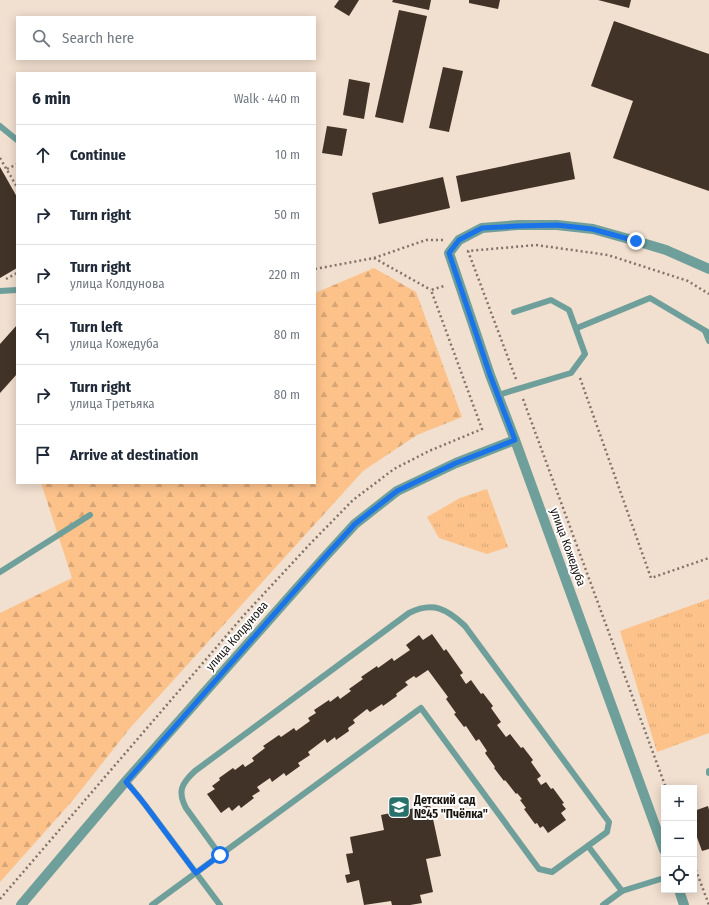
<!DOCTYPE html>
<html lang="en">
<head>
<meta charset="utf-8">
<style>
	body { margin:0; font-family:"Fira Sans Condensed",sans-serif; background:#f6f6f7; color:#1f2937 }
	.controls { position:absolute; right:12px; bottom:12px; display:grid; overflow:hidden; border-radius:0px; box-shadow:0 2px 10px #0003 }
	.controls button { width:36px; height:36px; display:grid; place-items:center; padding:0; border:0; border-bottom:1px solid #e0e1e3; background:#fff; color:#1f2937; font:20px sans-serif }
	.stop { position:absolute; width:12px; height:12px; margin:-9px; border:3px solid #1a73e8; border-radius:50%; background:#fff }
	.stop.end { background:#1a73e8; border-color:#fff; box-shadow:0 1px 4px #0008 }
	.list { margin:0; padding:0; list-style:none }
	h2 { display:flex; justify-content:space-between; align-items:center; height:52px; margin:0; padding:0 16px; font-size:17px }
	h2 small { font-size:13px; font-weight:400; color:#747a83 }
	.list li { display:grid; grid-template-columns:26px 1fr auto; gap:12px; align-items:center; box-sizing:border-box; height:60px; padding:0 16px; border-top:1px solid #e0e1e3 }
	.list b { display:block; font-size:15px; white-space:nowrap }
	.list p { margin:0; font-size:13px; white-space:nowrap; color:#747a83 }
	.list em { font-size:13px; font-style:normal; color:#747a83 }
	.icon { flex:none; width:22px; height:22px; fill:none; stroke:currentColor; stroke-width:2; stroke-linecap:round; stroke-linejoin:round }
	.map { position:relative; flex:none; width:709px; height:905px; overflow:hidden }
	.search { position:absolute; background:#fff; box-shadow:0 2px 10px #0003; left:16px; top:16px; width:300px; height:44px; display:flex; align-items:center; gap:10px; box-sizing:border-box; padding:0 14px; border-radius:0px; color:#747a83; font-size:15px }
	.panel { position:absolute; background:#fff; box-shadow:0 2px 10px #0003; left:16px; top:72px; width:300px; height:412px; border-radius:0px }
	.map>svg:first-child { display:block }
	.grass { fill:url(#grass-tufts) }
	.forest { fill:url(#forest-firs) }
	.building { fill:#413327 }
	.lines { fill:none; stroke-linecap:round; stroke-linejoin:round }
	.path { stroke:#807469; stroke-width:2.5; stroke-dasharray:2 3; stroke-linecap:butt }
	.service { stroke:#6e9f9a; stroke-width:6 }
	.minor { stroke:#6e9f9a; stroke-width:10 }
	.route { stroke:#1a73e8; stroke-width:5 }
	.labels { text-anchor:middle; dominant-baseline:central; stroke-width:4; stroke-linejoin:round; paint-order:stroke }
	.street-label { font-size:12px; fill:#19130d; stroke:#fff }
	.poi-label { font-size:12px; font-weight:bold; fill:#19130d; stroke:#fff; text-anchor:start }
</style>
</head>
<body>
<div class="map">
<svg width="709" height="905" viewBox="0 0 709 905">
	<defs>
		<pattern id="grass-tufts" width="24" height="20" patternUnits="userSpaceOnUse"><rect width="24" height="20" fill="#fdc28a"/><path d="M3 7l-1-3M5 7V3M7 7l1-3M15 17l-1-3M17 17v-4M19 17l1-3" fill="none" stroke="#d8a676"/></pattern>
		<pattern id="forest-firs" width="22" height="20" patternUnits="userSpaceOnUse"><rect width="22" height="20" fill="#fdc28a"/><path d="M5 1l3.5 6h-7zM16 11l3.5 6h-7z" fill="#d8a676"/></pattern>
	</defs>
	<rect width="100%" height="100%" fill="#f1dfcf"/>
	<g class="grass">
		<path d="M487,489l21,58 -21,7 -48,-16 -12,-21 33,-19z"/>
		<path d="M709,599v134l-52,19 -37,-121z"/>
	</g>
	<path class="forest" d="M374,268l42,24 46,125 -45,18 -54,36 -233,257 -56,71 -74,83v-269l72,-35 -31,-95h274v-190z"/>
	<g class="building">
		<path d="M339,0h20l-10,16 -15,-9z"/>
		<path d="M393,0h38l-2,10 -37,-8z"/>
		<path d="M469,0h31l-2,9 -29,-6z"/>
		<path d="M598,0h33l-2,8z"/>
		<path d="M399,10l28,6 -24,107 -28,-6z"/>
		<path d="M614,21l95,33v137l-96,-33 20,-57 -42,-15z"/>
		<path d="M443,67l20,4 -14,61 -20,-4z"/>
		<path d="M349,79l21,4 -6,36 -21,-4z"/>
		<path d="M327,126l20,3 -5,27 -20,-3z"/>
		<path d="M570,152l5,27 -114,23 -5,-26z"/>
		<path d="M0,167l17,30v71l-17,10z"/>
		<path d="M443,177l7,31 -71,16 -7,-31z"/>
		<path d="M17,325v49l-17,19v-49z"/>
		<path d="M432,634l12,17 2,-2 17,24 -3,2 6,9 5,-4 10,14 2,-1 10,13 -2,2 10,14 -4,3 9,12 4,-3 11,14 2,-1 10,13 -2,2 10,14 -4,3 4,6 5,-3 5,7 2,-1 11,15 -2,1 4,5 -5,4 5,7 -18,13 -5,-7 -3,2 -3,-5 -2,1 -11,-15 2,-1 -6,-8 2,-1 -5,-6 -1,1 -11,-14 -1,1 -10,-13 1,-1 -10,-14 2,-2 -8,-12 -3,2 -10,-15 -2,1 -10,-13 2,-1 -10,-14 2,-2 -20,-27 -12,8 -2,-2 -9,6 3,3 -12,9 1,2 -14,10 -1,-2 -12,8 -3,-3 -14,11 2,3 -7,5 1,3 -13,9 -1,-3 -8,6 -2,-4 -17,13 2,3 -12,8 2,3 -14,10 -2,-3 -12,9 -2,-4 -13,9 3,4 -8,5 2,2 -13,10 -2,-3 -7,6 -3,-4 -8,6 -14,-19 8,-5 -3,-3 8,-6 -1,-2 14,-10 2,2 8,-6 2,3 9,-6 -2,-3 13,-10 -2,-2 16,-11 2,2 13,-9 2,3 14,-10 -2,-3 8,-5 -2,-3 15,-10 1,2 8,-6 2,3 11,-8 -2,-2 14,-10 -2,-2 16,-11 1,2 14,-10 2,3 16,-11 -4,-5 13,-10 4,5z"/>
		<path d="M430,805l11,51 -15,3 7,33 -13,3 2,8 -12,2h-18l-1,-4 -27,4 -5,-25 -12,3 -2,-8 5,-1 -4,-20 7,-1 -3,-16 34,-7 -3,-15z"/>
		<path d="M708,806l1,4v39l-7,2 -8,-22v-18z"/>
	</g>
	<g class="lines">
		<g class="path">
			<path d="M0,158l17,29"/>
			<path d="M7,169l10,-5"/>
			<path d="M374,258l57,32"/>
			<path d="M315,269l59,-11 52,-18h17"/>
			<path d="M6,279l11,-6"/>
			<path d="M580,378l71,200 58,-20"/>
			<path d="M516,379l-48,-128 68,-6 72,10 80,26 21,13"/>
			<path d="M523,399l143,389"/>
			<path d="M694,865l15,40"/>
			<path d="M0,899l245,-285 65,-70 43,-44 41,-31 35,-18 53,-22 -51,-139 13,-4"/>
		</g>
		<g class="service">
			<path d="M0,126l17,14"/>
			<path d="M0,291l17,-1"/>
			<path d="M577,328l73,-30 59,35"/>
			<path d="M705,331l4,10"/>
			<path d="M498,395l73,-22 14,-19 -16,-44 -18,-10 -37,12"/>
			<path d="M0,572l90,-57"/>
			<path d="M709,771v2"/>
			<path d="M126,781l20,25 74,99"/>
			<path d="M588,846l34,45"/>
			<path d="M152,905l269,-197 118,161 13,3 55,-40 2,-10 -144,-196c-18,-17 -32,-25 -56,-13l-214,158c-13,12 -18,20 -9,37l34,47"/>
			<path d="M603,905l19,-14 42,-13"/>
		</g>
		<g class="minor">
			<path d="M664,850l-149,-410 -25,-65 -41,-122 10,-13 23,-12 36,-3h39l36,4 43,12 30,9 43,19"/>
			<path d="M679,890l5,15"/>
			<path d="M21,905l105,-124 196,-221 33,-36 42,-33 59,-28 59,-23"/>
		</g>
	</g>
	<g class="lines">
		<path class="route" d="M220,855l-24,18 -56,-75 -14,-16 196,-222 33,-36 42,-33 59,-28 59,-23 -25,-65 -41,-122 10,-13 23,-12 36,-2 39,-1 35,4 44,12"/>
	</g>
	<defs>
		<g id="school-square" transform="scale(1.15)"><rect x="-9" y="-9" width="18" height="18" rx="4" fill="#28716b" stroke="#fff"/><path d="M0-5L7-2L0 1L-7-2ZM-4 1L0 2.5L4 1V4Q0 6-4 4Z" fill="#fff"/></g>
	</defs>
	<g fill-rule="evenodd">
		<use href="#school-square" x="399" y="807"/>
	</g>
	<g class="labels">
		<g class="street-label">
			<text transform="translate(568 547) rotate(70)">улица Кожедуба</text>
			<text transform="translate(237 636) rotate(-49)">улица Колдунова</text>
		</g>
		<g class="poi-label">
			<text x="414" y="800">Детский сад<tspan x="414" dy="14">№45 "Пчёлка"</tspan></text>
		</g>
	</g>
</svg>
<div class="controls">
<button>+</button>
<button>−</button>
<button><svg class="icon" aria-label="locate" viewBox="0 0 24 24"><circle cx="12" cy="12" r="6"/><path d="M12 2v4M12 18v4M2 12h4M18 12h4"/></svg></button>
</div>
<div class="stop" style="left:220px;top:855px"></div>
<div class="stop end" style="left:636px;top:241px"></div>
<div class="search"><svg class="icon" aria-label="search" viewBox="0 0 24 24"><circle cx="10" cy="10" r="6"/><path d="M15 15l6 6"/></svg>Search here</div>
<section class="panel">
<h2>6 min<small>Walk · 440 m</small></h2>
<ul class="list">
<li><svg class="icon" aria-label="ahead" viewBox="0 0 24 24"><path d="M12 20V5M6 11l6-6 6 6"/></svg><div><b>Continue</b></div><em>10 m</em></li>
<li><svg class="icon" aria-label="right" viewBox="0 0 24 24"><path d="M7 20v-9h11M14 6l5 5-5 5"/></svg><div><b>Turn right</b></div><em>50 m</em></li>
<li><svg class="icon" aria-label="right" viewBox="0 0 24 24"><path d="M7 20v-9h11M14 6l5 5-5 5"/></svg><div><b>Turn right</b><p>улица Колдунова</p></div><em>220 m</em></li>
<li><svg class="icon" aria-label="left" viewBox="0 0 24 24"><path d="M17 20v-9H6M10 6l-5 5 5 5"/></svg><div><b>Turn left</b><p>улица Кожедуба</p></div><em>80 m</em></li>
<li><svg class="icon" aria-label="right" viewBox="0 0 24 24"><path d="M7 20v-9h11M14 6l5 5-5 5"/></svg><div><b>Turn right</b><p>улица Третьяка</p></div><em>80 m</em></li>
<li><svg class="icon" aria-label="arrive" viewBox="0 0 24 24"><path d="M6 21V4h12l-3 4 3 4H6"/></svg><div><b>Arrive at destination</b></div></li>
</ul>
</section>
</div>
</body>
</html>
